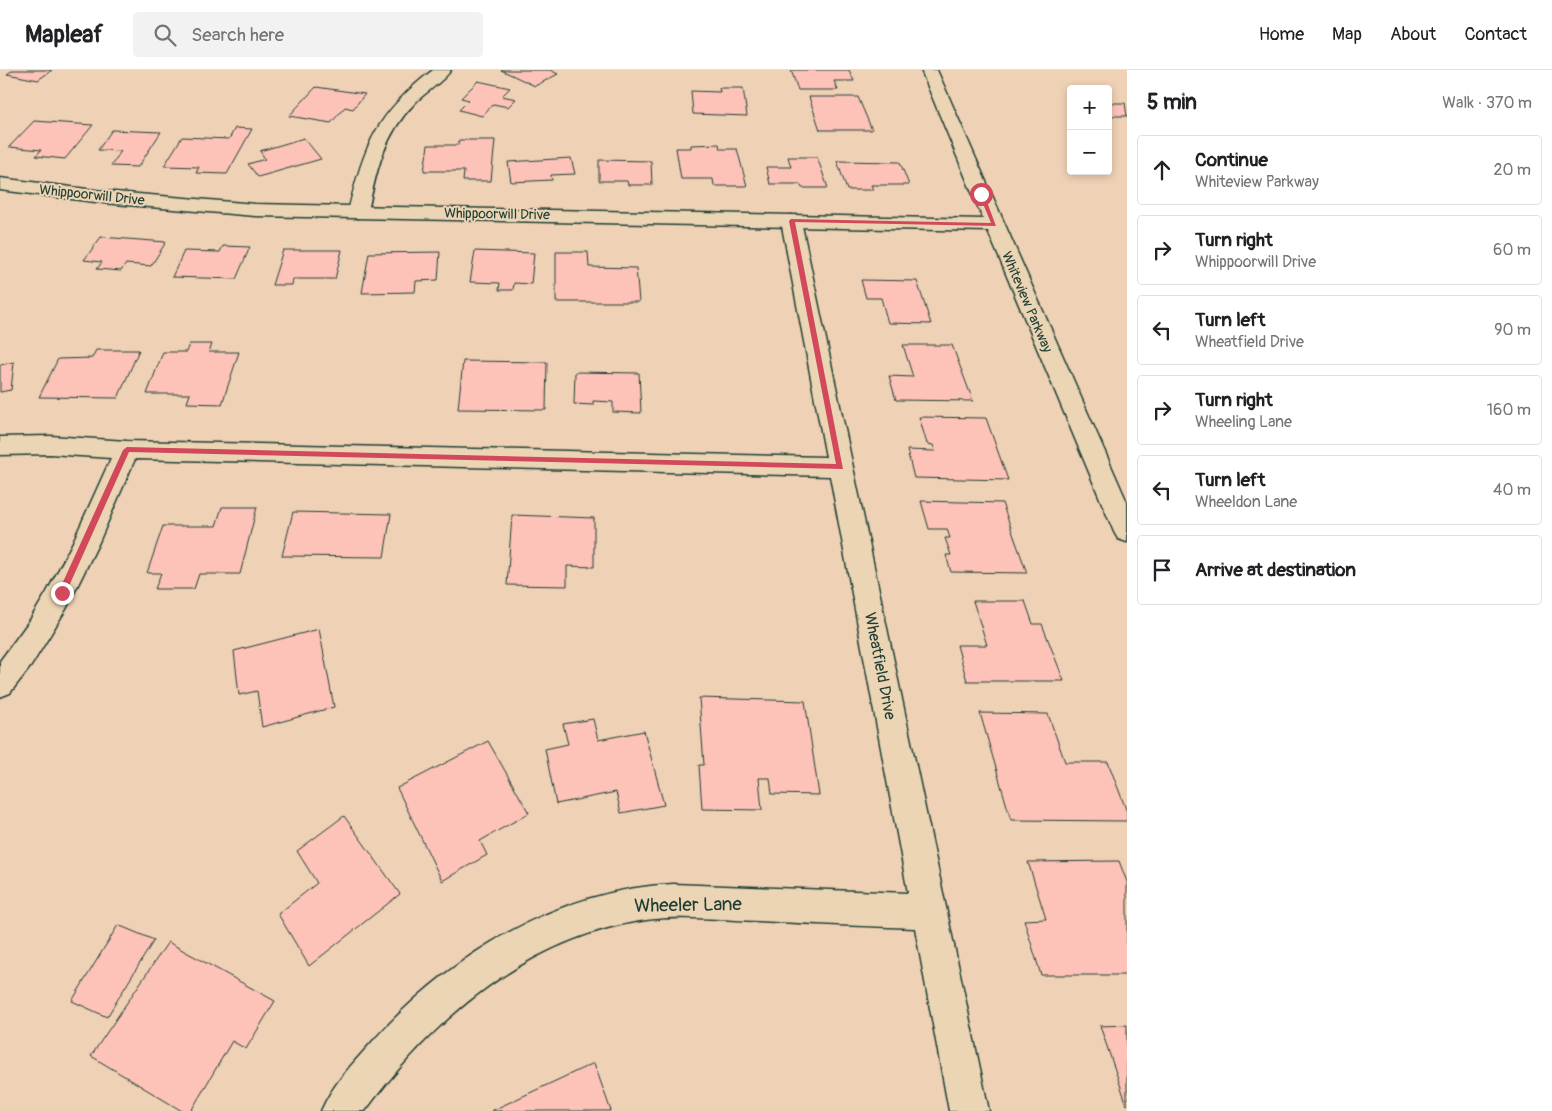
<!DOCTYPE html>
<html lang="en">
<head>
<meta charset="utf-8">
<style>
	body { margin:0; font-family:Pangolin,sans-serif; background:#f2f2f2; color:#202124 }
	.controls { position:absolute; right:15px; top:15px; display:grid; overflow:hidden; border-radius:5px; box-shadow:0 2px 8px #0003 }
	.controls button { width:45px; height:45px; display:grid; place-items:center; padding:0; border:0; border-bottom:1px solid #e0e0e0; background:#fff; color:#202124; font:25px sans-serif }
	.stop { position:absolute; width:15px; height:15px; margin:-11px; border:4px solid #d1495b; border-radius:50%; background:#fff }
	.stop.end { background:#d1495b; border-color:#fff; box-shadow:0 1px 5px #0008 }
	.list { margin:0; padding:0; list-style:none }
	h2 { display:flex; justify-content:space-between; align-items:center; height:65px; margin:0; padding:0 20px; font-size:21px }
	h2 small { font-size:16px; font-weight:400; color:#757577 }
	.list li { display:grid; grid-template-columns:32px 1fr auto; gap:15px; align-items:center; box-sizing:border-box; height:70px; margin:0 10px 10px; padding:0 10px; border:1px solid #e0e0e0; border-radius:5px }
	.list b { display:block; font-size:19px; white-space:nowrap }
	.list p { margin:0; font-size:16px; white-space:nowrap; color:#757577 }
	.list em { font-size:16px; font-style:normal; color:#757577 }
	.icon { flex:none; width:28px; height:28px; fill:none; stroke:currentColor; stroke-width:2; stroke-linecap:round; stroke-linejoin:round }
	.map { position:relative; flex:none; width:1127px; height:1041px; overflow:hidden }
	header { display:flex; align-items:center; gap:30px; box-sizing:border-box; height:70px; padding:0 25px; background:#fff; border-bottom:1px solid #e0e0e0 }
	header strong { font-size:24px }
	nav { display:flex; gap:28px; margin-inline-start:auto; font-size:18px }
	.search { width:350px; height:45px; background:#f2f2f2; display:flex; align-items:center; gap:12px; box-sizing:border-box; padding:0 18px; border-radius:5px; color:#757577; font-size:19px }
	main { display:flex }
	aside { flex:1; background:#fff }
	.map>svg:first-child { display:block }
	.building { fill:#fdc2b8; stroke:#1f3d34 }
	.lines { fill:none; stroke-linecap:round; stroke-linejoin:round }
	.street-casing { stroke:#1f3d34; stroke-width:3 }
	.secondary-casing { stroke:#1f3d34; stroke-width:3 }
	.street { fill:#ebd5b4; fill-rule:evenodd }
	.secondary { fill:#ebd5b4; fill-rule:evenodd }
	.route { fill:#d1495b }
	.labels { text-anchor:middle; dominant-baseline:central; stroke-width:4; stroke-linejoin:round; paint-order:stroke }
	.far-street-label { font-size:14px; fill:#1f3d34; stroke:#ebd5b4 }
	.street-label { font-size:16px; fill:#1f3d34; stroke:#ebd5b4 }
	.near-street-label { font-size:19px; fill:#1f3d34; stroke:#ebd5b4 }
</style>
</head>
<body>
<header>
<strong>Mapleaf</strong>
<div class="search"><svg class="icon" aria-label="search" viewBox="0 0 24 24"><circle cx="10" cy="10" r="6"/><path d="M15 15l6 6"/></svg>Search here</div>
<nav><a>Home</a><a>Map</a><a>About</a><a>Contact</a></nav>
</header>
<main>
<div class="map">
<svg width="1127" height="1041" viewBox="0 0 1127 1041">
	<rect width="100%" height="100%" fill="#efd1b5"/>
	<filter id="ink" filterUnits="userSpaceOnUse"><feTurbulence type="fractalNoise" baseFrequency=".02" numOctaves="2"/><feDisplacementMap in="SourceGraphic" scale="10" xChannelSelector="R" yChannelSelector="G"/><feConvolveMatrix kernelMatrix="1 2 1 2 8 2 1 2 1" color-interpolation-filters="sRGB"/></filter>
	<g filter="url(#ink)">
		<g class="building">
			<path d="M13,0h39l-14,10 -31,-6z"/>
			<path d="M501,0h49l8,4 -23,12z"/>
			<path d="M791,0h58l5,11h-20l4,9h-40z"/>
			<path d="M478,11l32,7 -8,8 14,3 -8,8 -15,-3 -11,12 -23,-6 10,-10 -8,-2z"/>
			<path d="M316,17l49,7 -12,15 -8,-2 -14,16 -42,-7z"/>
			<path d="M719,18h24l4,28 -54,-2 -2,-23 29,1z"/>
			<path d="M809,27h49l14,33h-52z"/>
			<path d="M1108,30l3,3h14l2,13h-19z"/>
			<path d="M34,51l59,4 -28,34 -29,-3 5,-6 -32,-3z"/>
			<path d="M235,58l17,1 -25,45 -31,-1 3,-6 -35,-1 18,-29 47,2z"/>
			<path d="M112,60l49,2 -23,35 -27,-1 10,-15 -23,-1z"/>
			<path d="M304,68l17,21 -63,18 -10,-13 17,-5 -5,-8z"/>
			<path d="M459,70h36l-4,41h-28l1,-10h-40l4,-26h30z"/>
			<path d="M719,74l1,5h17l10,37h-33l-1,-7h-32l-5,-31h15v-3z"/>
			<path d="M788,87h29l11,31h-26l-2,-4h-30l-4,-17h25z"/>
			<path d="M571,88l4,16 -24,1 1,5 -41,2 -3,-20z"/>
			<path d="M599,90l52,1 1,24h-24l-1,-4h-28z"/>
			<path d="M837,91l63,1 9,23h-38l2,5h-26z"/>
			<path d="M101,167l65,5 -15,24 -25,-2 -5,7 -24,-2 5,-7 -18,-2z"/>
			<path d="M223,176l27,1 -14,32 -64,-2 12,-26 36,1z"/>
			<path d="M283,180h59l-7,29h-42l-1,6h-20z"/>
			<path d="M475,181l59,2 -3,31 -17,-1 -1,7h-14l1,-7 -30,-1z"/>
			<path d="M440,182l-2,28 -22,1 -1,11 -53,1 7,-40z"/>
			<path d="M556,182h32l1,15 47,1 3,34h-83z"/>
			<path d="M861,210l56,1 14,43 -43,-1 -7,-25h-15z"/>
			<path d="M189,274h23l-3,8h30l-17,52 -35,-1 3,-9h-43l16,-42h23z"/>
			<path d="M903,275h49l21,56 -77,-1 -7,-24 24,1z"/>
			<path d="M96,280h43l-21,48 -79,-1 19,-38 34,-1z"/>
			<path d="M463,291l84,1 -1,48 -88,-1z"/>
			<path d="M14,292l-3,28 -11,2v-27z"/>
			<path d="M575,302l64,1 2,40 -28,-1v-10l-20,-1v4l-19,-1z"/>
			<path d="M919,347l67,1 22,62 -94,-2 -7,-28 28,1 -2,-6 -6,-1z"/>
			<path d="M921,431l81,2 25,70 -76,-1 -5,-17h5l-6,-17h5l-3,-9h-18z"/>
			<path d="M222,437h35l-17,67h-41l-5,15h-39l6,-16h-14l16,-47h53z"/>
			<path d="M293,442l98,2 -7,43 -102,-1z"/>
			<path d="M512,445l82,3v49l-27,-1v20l-60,-1z"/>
			<path d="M973,531h52l8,23h9l22,57h-97l-10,-36h30z"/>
			<path d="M319,559l15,78 -72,20 -5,-36 -18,4 -5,-44z"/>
			<path d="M699,628l106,3 14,94 -47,-1 -2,-16h-11l3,32 -60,-1 -3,-44h5z"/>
			<path d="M980,643l68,1 17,48h43l19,50v9l-116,-1z"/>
			<path d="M593,649l5,21 46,-9 20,74 -43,8 -5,-21 -60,12 -11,-55 23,-5 -5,-20z"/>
			<path d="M488,671l41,72 -49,28 7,14 -45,26 -45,-93z"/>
			<path d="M344,746l56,78 -91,72 -31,-52 39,-31 -20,-32z"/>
			<path d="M1119,791l8,21v93h-86l-17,-55 22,-1 -18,-57z"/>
			<path d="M118,855l36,15 -47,77 -35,-16z"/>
			<path d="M168,872l107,59 -29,48 -14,-8 -41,70h-9l-91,-55z"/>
			<path d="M1127,955v80l-27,-79z"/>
			<path d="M594,993l17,48h-120z"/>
		</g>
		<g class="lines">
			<g class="street-casing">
				<g id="street">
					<path d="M433,0h18c-9,13 -26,22 -37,34 -30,31 -38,67 -46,108l-3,4 -7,2 -7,-2 -3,-4c17,-68 28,-98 85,-142z"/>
					<path d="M791,145l7,2 3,4 188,890h-40l-34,-183c-52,-2 -104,-4 -156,-7 -37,-1 -76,-6 -113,-1 -118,17 -212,98 -281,191h-44c11,-26 33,-49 52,-70 77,-85 183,-151 300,-157l235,9 -78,-417 -695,-17 -36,83 -33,67 -35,57 -21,27 -10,4v-36l30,-41 17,-28 26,-50 38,-84 -61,-4 -50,1v-18l50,-1 77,5 699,16 -45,-236 3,-4z"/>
				</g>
			</g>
			<g class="secondary-casing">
				<path id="secondary" d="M921,0h16l190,432v40l-9,-3 -4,-7 -126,-301 -733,-15 -152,-13 -103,-13v-12l103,13 152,13 728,15z"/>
			</g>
			<use href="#street" class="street"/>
			<use href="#secondary" class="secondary"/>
		</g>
	</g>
	<path class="route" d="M981,123l3,1 12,32 -201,-4 48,247 -714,-17 -64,143 -3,1 -4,-3 65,-143 4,-3 709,17 -47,-243 2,-2 200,4 -12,-29z"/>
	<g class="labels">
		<g class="far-street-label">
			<text transform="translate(92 125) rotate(6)">Whippoorwill Drive</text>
			<text transform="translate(497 144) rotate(1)">Whippoorwill Drive</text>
			<text transform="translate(1027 232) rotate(67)">Whiteview Parkway</text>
		</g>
		<g class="street-label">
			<text transform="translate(880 596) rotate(79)">Wheatfield Drive</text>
		</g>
		<g class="near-street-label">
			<text transform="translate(688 835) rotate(-1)">Wheeler Lane</text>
		</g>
	</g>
</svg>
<div class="controls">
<button>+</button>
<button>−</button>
</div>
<div class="stop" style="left:981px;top:124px"></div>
<div class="stop end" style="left:62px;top:523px"></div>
</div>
<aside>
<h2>5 min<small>Walk · 370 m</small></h2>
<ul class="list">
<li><svg class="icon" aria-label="ahead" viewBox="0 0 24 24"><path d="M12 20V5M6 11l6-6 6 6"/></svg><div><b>Continue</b><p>Whiteview Parkway</p></div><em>20 m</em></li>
<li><svg class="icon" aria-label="right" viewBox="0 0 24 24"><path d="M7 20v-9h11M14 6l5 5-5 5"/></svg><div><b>Turn right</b><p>Whippoorwill Drive</p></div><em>60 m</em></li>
<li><svg class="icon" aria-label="left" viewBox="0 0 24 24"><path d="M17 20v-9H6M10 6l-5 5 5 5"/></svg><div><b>Turn left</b><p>Wheatfield Drive</p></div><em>90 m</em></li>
<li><svg class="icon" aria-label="right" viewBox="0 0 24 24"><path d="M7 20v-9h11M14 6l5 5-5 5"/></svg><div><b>Turn right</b><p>Wheeling Lane</p></div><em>160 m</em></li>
<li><svg class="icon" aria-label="left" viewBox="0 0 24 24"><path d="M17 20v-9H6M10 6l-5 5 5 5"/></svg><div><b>Turn left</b><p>Wheeldon Lane</p></div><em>40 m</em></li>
<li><svg class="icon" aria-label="arrive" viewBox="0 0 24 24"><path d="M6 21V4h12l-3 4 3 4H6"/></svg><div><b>Arrive at destination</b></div></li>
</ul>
</aside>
</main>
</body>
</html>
